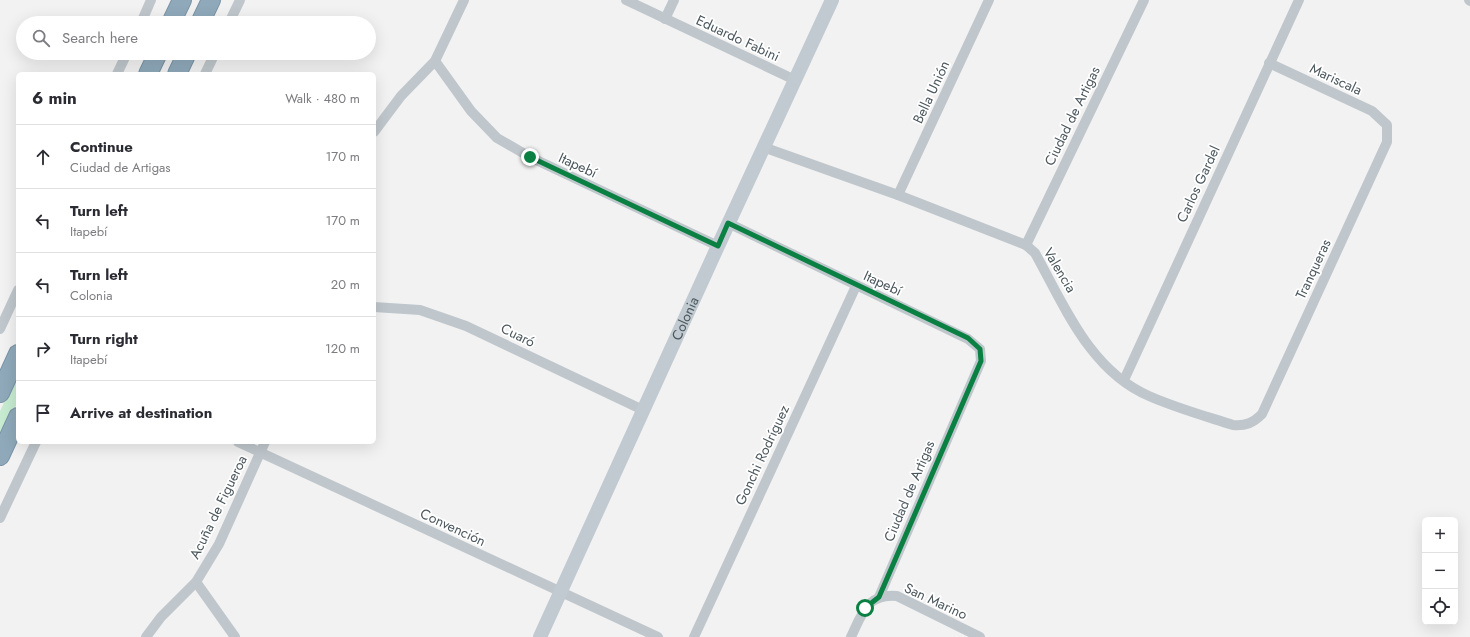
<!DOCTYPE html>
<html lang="en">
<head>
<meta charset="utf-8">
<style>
	body { margin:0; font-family:Jost,sans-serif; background:#f2f2f3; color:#2b2b33 }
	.controls { position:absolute; right:12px; bottom:12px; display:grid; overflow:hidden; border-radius:6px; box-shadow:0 4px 16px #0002 }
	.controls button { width:36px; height:36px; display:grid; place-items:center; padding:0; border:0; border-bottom:1px solid #e1e1e2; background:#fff; color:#2b2b33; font:20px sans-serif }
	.stop { position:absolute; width:12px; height:12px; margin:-9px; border:3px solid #0b8043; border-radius:50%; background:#fff }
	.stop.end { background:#0b8043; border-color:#fff; box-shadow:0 1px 4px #0008 }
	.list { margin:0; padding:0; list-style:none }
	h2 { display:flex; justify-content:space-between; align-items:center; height:52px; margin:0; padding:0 16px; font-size:17px }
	h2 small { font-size:13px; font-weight:400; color:#7c7c81 }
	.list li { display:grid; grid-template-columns:26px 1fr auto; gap:12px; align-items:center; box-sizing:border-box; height:64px; padding:0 16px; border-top:1px solid #e1e1e2 }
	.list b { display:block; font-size:15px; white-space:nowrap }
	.list p { margin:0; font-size:13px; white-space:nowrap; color:#7c7c81 }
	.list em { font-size:13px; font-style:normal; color:#7c7c81 }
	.icon { flex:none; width:22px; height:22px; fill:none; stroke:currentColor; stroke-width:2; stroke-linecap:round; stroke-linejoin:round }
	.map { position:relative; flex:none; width:1470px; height:637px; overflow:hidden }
	.search { position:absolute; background:#fff; box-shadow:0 4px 16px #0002; left:16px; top:16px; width:360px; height:44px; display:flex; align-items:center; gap:10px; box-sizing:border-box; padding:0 14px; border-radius:22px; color:#7c7c81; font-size:15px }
	.panel { position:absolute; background:#fff; box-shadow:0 4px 16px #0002; left:16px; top:72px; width:360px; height:372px; border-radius:6px }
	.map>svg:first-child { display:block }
	.green { fill:#c6ebd0 }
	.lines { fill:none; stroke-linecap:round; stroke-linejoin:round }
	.highway-casing { stroke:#7a94a6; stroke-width:20 }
	.street { stroke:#bfc7cc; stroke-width:10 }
	.secondary { stroke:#c0cad0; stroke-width:14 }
	.highway { stroke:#8fa9ba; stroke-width:18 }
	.route { stroke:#0b8043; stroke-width:5 }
	.labels { text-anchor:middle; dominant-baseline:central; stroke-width:3.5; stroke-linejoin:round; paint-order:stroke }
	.street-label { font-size:14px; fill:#4b575d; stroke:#fff }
</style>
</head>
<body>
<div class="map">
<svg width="1470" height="637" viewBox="0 0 1470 637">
	<rect width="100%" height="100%" fill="#f3f2f2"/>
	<path class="green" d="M18,373v28l-18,39v-29z"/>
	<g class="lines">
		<g class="highway-casing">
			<g id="highway">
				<path d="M171,23l11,-23"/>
				<path d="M200,23l11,-23"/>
				<path d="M148,74l10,-21"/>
				<path d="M177,74l10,-21"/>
				<path d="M0,393l18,-39"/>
				<path d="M0,456l18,-39"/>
			</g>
		</g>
		<g class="street">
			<path d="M626,0l169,80"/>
			<path d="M1469,0l1,1"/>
			<path d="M665,19l9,-19"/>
			<path d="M141,23l10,-23"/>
			<path d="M229,23l11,-23"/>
			<path d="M435,61l36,50 26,27 33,19 188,89"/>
			<path d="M117,74l10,-21"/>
			<path d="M205,74l10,-21"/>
			<path d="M374,132l27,-36 34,-35 29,-61"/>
			<path d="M763,147l135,48 128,50 9,8c29,52 55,118 114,143 27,12 56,20 84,29 13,1 20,-2 29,-11l125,-272v-17l-15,-14 -103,-48"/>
			<path d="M898,195l91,-195"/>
			<path d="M728,223l240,116 12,10 1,12 -102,236"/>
			<path d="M1026,245l118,-245"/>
			<path d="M374,307l46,3 46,16 177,84"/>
			<path d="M0,329l18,-39"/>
			<path d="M1124,380l175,-380"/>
			<path d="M238,442l420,195"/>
			<path d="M0,518l36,-76"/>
			<path d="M196,582l39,55"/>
			<path d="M146,637l15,-20 35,-35 23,-38 46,-102"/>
			<path d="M694,637l162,-351"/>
			<path d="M851,637c11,-23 16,-44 46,-41l83,41"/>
		</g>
		<path class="secondary" id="s1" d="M540,637l178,-391 114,-246"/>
		<use href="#highway" class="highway"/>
	</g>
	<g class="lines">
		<path class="route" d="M530,157l188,89 10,-23 240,115 12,11 1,12 -102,236 -14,11"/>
	</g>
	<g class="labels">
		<g class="street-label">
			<text transform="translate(738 38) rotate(25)">Eduardo Fabini</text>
			<text transform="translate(1336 79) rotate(25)">Mariscala</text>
			<text transform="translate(931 92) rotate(-65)">Bella Unión</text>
			<text transform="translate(1072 116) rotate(-64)">Ciudad de Artigas</text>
			<text transform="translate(578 165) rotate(25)">Itapebí</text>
			<text transform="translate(1198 184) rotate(-65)">Carlos Gardel</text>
			<text transform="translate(1313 269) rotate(-65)">Tranqueras</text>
			<text transform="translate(1060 270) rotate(59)">Valencia</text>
			<text transform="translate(883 283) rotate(25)">Itapebí</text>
			<text stroke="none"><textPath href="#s1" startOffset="350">Colonia</textPath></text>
			<text transform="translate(518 335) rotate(26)">Cuaró</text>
			<text transform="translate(762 455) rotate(-65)">Gonchi Rodríguez</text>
			<text transform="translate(909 491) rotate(-67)">Ciudad de Artigas</text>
			<text transform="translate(218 507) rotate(-64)">Acuña de Figueroa</text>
			<text transform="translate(453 527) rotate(25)">Convención</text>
			<text transform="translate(936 601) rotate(25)">San Marino</text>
		</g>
	</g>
</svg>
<div class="controls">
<button>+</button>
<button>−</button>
<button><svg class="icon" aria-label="locate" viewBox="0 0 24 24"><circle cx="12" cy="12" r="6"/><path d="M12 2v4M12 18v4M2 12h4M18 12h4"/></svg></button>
</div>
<div class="stop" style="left:865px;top:608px"></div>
<div class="stop end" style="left:530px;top:157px"></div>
<div class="search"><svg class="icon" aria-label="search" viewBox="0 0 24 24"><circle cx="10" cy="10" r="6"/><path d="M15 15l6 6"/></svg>Search here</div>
<section class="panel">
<h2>6 min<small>Walk · 480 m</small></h2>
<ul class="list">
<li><svg class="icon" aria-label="ahead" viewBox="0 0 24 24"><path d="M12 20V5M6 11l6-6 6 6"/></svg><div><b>Continue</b><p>Ciudad de Artigas</p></div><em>170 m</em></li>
<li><svg class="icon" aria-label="left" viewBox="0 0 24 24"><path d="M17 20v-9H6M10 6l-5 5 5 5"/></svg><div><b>Turn left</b><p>Itapebí</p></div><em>170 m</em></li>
<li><svg class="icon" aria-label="left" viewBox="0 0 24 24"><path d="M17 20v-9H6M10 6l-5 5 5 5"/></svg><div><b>Turn left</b><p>Colonia</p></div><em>20 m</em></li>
<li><svg class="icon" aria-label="right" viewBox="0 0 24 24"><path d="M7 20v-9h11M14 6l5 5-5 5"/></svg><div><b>Turn right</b><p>Itapebí</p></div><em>120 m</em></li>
<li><svg class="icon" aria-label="arrive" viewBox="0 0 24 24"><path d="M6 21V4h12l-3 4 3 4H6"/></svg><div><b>Arrive at destination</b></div></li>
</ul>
</section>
</div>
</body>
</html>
